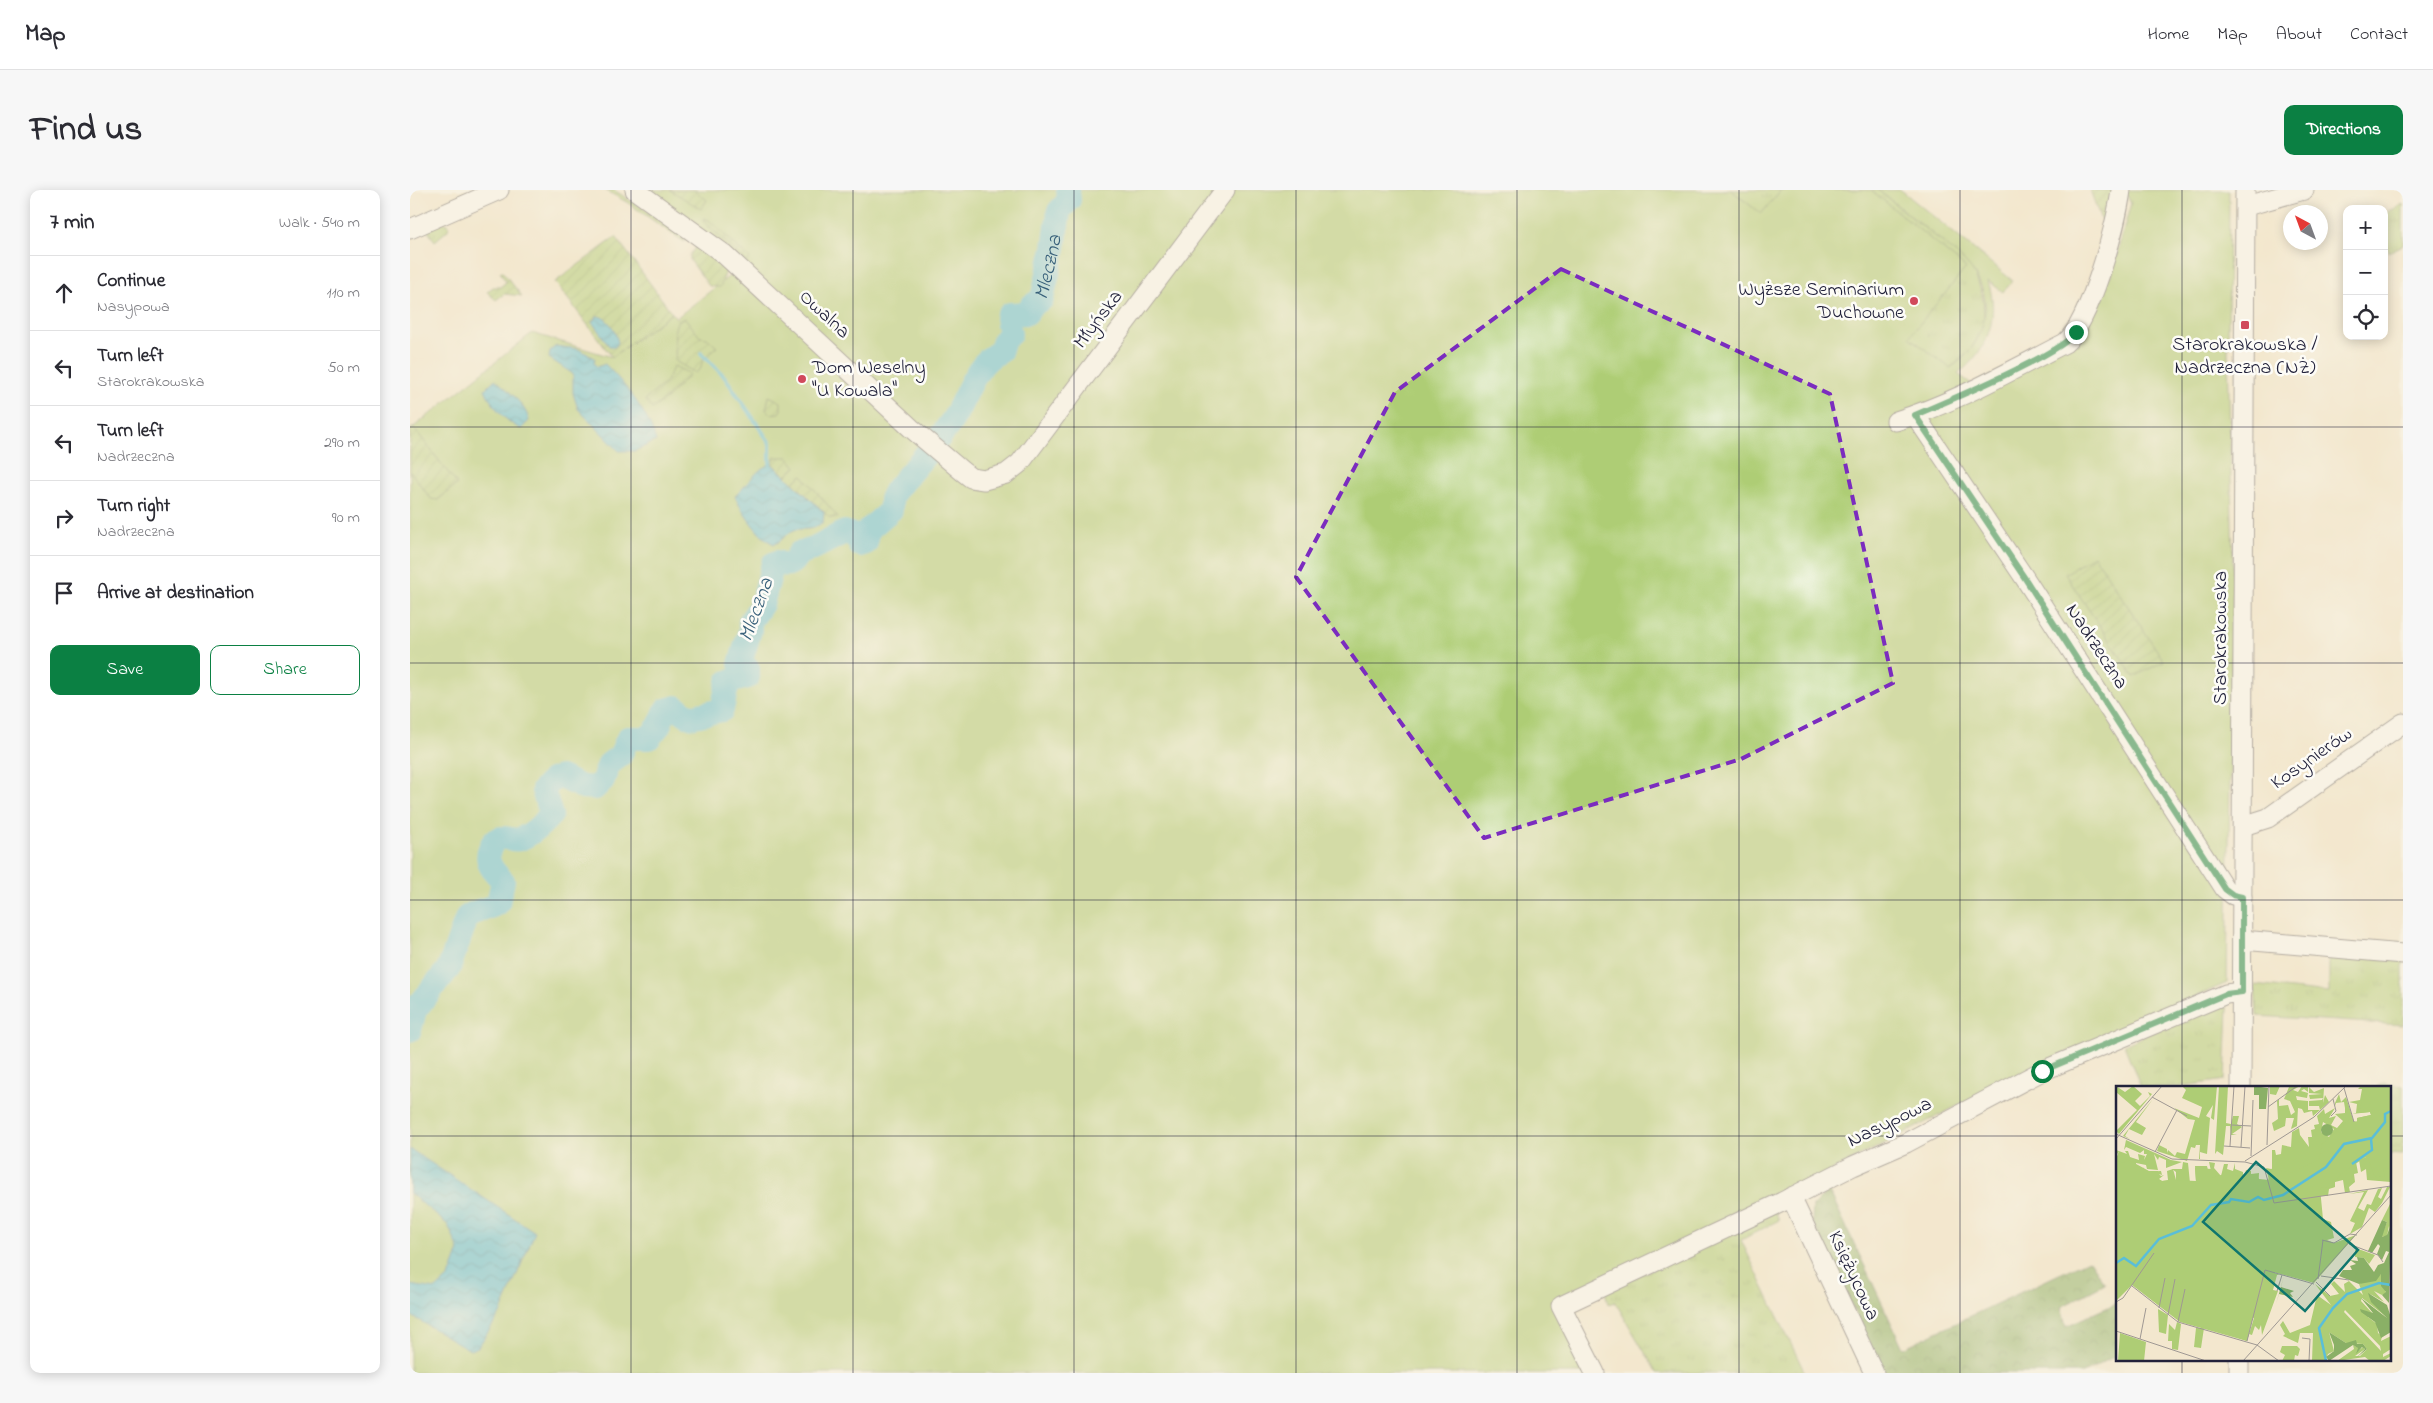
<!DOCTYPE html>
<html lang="en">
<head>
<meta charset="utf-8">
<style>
	body { margin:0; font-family:"Indie Flower",sans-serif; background:#f7f7f7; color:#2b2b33 }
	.controls { position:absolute; right:15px; top:15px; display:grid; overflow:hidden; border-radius:10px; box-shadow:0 2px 12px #0003 }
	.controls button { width:45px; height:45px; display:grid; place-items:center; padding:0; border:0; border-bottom:1px solid #e1e1e2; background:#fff; color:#2b2b33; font:25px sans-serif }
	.compass { position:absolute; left:1873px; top:15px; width:45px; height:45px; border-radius:50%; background:#fff; box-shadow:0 2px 12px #0003; rotate:319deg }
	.stop { position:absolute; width:15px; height:15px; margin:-11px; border:4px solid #0b8043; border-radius:50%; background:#fff }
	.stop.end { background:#0b8043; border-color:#fff; box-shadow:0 1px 5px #0008 }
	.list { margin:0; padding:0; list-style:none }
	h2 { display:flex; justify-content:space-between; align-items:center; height:65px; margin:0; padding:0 20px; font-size:21px }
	h2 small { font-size:16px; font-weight:400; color:#7c7c81 }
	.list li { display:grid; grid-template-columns:32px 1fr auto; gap:15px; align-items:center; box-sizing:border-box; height:75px; padding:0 20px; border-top:1px solid #e1e1e2 }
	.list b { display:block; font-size:19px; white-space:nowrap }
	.list p { margin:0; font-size:16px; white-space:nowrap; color:#7c7c81 }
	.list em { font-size:16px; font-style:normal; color:#7c7c81 }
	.actions { display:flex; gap:10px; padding:15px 20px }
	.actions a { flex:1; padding:11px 0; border:1px solid #0b8043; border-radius:10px; text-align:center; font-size:18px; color:#0b8043 }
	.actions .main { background:#0b8043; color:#fff }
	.icon { flex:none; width:28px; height:28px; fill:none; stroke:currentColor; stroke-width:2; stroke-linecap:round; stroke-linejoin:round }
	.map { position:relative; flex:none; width:1993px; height:1183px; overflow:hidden; border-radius:10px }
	header { display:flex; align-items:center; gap:30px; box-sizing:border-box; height:70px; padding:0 25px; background:#fff; border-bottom:1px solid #e1e1e2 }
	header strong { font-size:24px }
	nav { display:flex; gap:28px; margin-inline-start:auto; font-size:18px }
	.intro { display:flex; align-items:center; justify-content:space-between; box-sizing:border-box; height:120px; padding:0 30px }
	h1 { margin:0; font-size:35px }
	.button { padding:12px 22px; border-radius:10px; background:#0b8043; color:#fff; font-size:18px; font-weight:700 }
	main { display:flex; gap:30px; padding:0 30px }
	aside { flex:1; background:#fff; border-radius:10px; box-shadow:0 2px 12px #0003 }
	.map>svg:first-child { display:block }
	.grass { fill:url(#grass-tufts); stroke:#687858 }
	.forest { fill:url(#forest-crowns); stroke:#566950 }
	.park { fill:#aecd75; stroke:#687858 }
	.garden { fill:url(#garden-furrows); stroke:#687858 }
	.water { fill:url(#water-waves); stroke:#3e708a }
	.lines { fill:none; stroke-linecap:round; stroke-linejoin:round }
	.stream { stroke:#5abed8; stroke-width:4 }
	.river { stroke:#5abed8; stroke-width:24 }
	.minor-casing { stroke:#6b676e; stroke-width:21 }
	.minor { stroke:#fff; stroke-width:19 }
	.route { stroke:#0b8043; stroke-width:6 }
	.marked { fill:none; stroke:#7b2cbf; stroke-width:4; stroke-dasharray:10 6; stroke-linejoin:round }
	.grid { fill:none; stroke:#22223b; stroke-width:1; stroke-opacity:0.55 }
	.poi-dot { fill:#d1495b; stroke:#fdfcf7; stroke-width:2 }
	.labels { text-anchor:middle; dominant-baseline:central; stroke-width:5; stroke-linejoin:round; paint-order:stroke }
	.poi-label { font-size:20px; fill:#22223b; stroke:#fdfcf7; text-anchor:end }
	.street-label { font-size:20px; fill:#22223b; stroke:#fdfcf7 }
	.water-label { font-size:21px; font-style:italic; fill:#38607a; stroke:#fdfcf7 }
	.inset-river { fill:none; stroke:#5abed8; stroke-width:2.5 }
	.inset-road { fill:none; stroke:#9f9893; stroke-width:1 }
	.view { fill:#0f766e; fill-opacity:0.15; stroke:#0f766e; stroke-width:2.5 }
	.inset-edge { fill:none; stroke:#22223b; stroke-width:2.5 }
</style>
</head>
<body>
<header>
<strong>Map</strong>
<nav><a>Home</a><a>Map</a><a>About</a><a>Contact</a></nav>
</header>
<div class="intro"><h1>Find us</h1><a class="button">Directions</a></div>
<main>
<aside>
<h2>7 min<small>Walk · 540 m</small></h2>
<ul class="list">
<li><svg class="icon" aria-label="ahead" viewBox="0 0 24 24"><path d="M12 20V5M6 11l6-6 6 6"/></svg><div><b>Continue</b><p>Nasypowa</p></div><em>110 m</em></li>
<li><svg class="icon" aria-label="left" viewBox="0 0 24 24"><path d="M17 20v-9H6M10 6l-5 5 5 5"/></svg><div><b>Turn left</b><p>Starokrakowska</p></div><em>50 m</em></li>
<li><svg class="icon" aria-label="left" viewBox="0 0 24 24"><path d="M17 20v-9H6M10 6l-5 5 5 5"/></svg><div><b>Turn left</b><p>Nadrzeczna</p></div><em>290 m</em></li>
<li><svg class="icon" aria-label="right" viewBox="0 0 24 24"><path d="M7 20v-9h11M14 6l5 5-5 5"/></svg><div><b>Turn right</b><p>Nadrzeczna</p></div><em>90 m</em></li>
<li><svg class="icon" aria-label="arrive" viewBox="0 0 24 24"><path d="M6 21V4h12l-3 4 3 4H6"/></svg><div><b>Arrive at destination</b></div></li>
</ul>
<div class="actions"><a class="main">Save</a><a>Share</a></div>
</aside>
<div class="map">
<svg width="1993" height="1183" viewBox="0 0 1993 1183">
	<defs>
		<pattern id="grass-tufts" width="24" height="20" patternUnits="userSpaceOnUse" patternTransform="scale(1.25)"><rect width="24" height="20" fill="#aecd75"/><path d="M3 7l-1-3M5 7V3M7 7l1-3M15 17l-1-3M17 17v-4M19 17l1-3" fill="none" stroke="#95b066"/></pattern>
		<pattern id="forest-crowns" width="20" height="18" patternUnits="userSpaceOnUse" patternTransform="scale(1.25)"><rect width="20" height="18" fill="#8ab066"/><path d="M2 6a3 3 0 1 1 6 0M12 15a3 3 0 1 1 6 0" fill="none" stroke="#708f55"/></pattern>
		<pattern id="garden-furrows" width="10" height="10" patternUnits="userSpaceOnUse" patternTransform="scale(1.25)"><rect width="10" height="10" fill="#aecd75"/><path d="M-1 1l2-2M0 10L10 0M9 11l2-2" fill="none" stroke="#95b066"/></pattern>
		<pattern id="water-waves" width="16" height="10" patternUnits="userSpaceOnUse" patternTransform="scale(1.25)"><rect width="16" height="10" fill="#5abed8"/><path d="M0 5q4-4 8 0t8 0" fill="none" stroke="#4a9ab0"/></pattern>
	</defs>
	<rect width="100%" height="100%" fill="#fdfcf7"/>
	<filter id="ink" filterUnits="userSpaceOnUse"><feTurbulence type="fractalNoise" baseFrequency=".02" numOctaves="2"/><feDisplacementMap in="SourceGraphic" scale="10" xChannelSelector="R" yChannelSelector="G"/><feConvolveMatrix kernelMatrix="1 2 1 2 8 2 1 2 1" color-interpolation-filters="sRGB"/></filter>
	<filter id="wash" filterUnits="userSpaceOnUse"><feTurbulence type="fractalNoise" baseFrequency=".0096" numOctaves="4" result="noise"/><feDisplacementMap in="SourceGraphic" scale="20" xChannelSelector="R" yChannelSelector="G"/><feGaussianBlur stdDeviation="1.12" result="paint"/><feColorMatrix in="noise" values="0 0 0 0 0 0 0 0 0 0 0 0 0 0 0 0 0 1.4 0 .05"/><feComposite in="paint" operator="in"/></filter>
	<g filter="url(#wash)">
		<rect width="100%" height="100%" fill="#f3e7ce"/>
		<g class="grass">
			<path d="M1312,0h156l89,72c28,40 22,85 -23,109z"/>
			<path d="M1993,14v41l-14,7 -5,-11v-27z"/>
			<path d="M33,31l6,5 -1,4 -13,11 -9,-12z"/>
			<path d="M1919,760l74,8v67l-146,-9 -2,-31 74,8z"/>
			<path d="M1810,812l8,6 -3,72 -48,7h-36l-17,-42z"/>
			<path d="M1973,893l20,3v69l-14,-1v-67h-13z"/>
			<path d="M1365,1021l4,9 -38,20 64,133h-148l-42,-71 -7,2 -3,-13z"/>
		</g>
		<path class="forest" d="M1419,1000l74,158 186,-88 16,24 -44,23 5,19 51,-23v52l-34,18h-200l-71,-152 1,-15z"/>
		<path class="park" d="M220,0h1101l30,24 20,-24h90l95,78 -57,69 41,31c17,-11 28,-25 33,-45 11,-45 -24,-67 -54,-92 -17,-14 -34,-27 -51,-41h23l112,91 -10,11 -15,-11c12,37 0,69 -30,93l15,11 94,-51 44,-59 20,-72 -6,-11 1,-2h103l-1,161 5,216 -6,416 -190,82 -212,109 -266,127 33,72h-1182v-943l122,-97 80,24 60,-44 4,5 56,-44 3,-4z"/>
		<g class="garden">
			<path d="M195,0h9l73,46 -3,6 -56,-39z"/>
			<path d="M260,0h24l13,10 -6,9z"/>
			<path d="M1680,0h25l-6,30 -7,3z"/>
			<path d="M294,28l5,2 41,39 -3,3 -44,-41z"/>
			<path d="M206,47l56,76 -60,44 -57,-75z"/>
			<path d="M287,55l30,24 -7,18 -11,-1 -19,-26v-5z"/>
			<path d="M92,81l20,25 -18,-2 -8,6 -9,-8 6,-5h7l6,-5 -6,-10z"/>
			<path d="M275,128l15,19 7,1 10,9 -15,15 -1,6 -6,5 -20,-12c2,-14 -4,-28 3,-41z"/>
			<path d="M264,176l16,8 -23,24 -15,11 -7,-9 20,-17z"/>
			<path d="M359,206l12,6v8l-2,3 -8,1 -5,-4z"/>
			<path d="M4,238l43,56 -19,16 -7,-1 -21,-28v-40z"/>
			<path d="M365,267h13l8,10 -10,9 -14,-12z"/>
			<path d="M392,285l36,42 -8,1 -37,-35z"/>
			<path d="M1684,365l70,106 -30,16 -69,-103z"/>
		</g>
		<g class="water">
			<path d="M187,126c12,1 19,16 21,27l-3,4h-5l-18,-25z"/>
			<path d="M146,156l22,3 17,9 -1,5 3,4 8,-3c21,22 43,48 51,77l-21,10h-16l-41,-42 -5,-16v-19l-24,-16 1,-7z"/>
			<path d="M85,189c12,11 31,25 34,42l-8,8c-16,-7 -30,-25 -36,-40z"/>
			<path d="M362,274l52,48 -1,10c-15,12 -22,4 -31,9 -6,4 -11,10 -17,13 -14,-3 -35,-35 -40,-48 11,-9 23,-30 37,-32z"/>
			<path d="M0,959l125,83 -35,82 -22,33 -8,3 -60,-35v-30l26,4 13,-12 10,-27 -11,-25 -38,-32z"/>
		</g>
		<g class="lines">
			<path class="stream" d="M291,163l23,23 46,67v21"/>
			<path class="river" id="s1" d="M0,840l5,-20 34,-42 18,-51c9,-7 21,-7 31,-14l5,-22c-9,-9 -19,-19 -13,-33 2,-5 5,-9 11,-10 6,-1 13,3 19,1 13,-5 22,-15 31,-24l-8,-25 9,-10 9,-3 21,10 13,1 8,-8 6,-16 11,-8 8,-18h21l10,-12 7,-16 10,-3 14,10 32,-7 6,-28 20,-5v-8l-8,-5 10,-33v-9l12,-18 11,-40 4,-2c12,6 16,1 22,-9 8,0 35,-16 46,-21l12,5 3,8 6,-2 2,-13 23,-20v-11l4,-8c19,-24 41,-46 58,-72 13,-20 22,-58 47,-67l4,-12 6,-6 -3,-16 3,-4 17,-1 4,-7 11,-7 12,-51 5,-37 10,-11 -1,-10"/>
		</g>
	</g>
	<g filter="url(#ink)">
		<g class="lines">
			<g class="minor-casing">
				<g id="minor">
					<path d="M225,0l89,64 187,174 51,43 9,7 13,2 22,-6 14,-11 205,-273"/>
					<path d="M1836,16l58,-16"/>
					<path d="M0,39l89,-39"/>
					<path d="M1505,225l109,162 201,312 8,6 9,2"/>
					<path d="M1486,231c59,-18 114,-50 169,-78 25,-21 52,-119 56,-153"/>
					<path d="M1833,636l25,-8 135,-95"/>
					<path d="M1832,750l161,14"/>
					<path d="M1831,897l4,-897"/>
					<path d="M1381,1007l83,176"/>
					<path d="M1185,1183l-34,-67 221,-104 71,-36 53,-23 136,-72 184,-77 16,-2"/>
					<path d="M1829,1183v-14"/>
				</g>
			</g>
			<use href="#minor" class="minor"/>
		</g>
	</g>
	<g class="lines" filter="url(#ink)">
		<path class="route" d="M1632,881l184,-77 16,-2v-95l-9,-2 -8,-6 -201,-312 -109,-162c31,-13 146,-61 161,-83"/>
	</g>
	<path d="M0 0H1993V1183H0ZM1151,79l269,125 63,289 -152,76 -257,79 -188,-261 99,-185z" fill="#f3e7ce" fill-opacity=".55" fill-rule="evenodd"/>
	<path class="marked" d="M1151,79l269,125 63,289 -152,76 -257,79 -188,-261 99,-185z"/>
	<path class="grid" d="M221,0v1183M443,0v1183M664,0v1183M886,0v1183M1107,0v1183M1329,0v1183M1550,0v1183M1772,0v897M0,237h1993M0,473h1993M0,710h1993M0,946h1707M1979,946h14M1772,1169v14"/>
	<g class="poi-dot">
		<circle cx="1504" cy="111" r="5"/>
		<rect x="1830" y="130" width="10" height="10" rx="2.5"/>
		<circle cx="392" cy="189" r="5"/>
	</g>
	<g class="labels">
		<g class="poi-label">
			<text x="1494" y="100">Wyższe Seminarium<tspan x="1494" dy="23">Duchowne</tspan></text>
			<text x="1835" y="155" text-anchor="middle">Starokrakowska /<tspan x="1835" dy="23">Nadrzeczna (NŻ)</tspan></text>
			<text x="402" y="178" text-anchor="start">Dom Weselny<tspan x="402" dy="23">"U Kowala"</tspan></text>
		</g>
		<g class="street-label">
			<text transform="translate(414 125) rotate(43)">Owalna</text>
			<text transform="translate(689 130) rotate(-53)">Młyńska</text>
			<text transform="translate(1811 448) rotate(-90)">Starokrakowska</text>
			<text transform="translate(1686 457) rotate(57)">Nadrzeczna</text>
			<text transform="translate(1902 569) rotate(-35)">Kosynierów</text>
			<text transform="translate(1480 933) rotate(-26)">Nasypowa</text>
			<text transform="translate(1443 1086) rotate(65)">Księżycowa</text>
		</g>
		<g class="water-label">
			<text stroke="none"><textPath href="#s1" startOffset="1196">Mleczna</textPath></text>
			<text transform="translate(347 420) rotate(-70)">Mleczna</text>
		</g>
	</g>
	<g transform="translate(1706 896)">
		<rect width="275" height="275" fill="#f3e7ce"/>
		<path d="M0,0l9,6 8,-6 9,8 -7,7 5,5 10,-10 -2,-4 4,2 -33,40 -3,-3 21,-21 -21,-18zM66,0h35l-3,34 -3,-2 2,-13 -7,11 4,2 -3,36 -7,-2v7h-1l1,-14h-4l-1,3 -4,-1 -4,14 -30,-10 2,-6 8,4v4l1,-3 7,6 2,-4 8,2 10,-34 -7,-1 -14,-11 25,10 3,-11 -20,-9 4,-8zM103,0h9l-2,37 5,1 2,-8h6l-2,8 5,3 -10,7 5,1h-6l-1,-9h-4l-3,29 -6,-4 -2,3zM154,0h30l-7,4 5,2 4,-6 6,1v5l-4,-3 -3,2 7,2 -1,5 -11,-2 1,4 11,1v9h12l-7,6 -1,-5 -8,2 -2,-4 -1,7 1,-7 -4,-1 -1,18 -6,3 3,-11h-8l-1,8 -11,5 -2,-8 6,-4 -1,-18 2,-2v7l9,-1 3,10 4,-3 -5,-11 -6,-2 5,-12 -9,-1 -4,9 -6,-1zM245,0h30v96l-24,-2 -1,-11 -5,3 -2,-12 7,-3 -7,2 -3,3 2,11 -4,1 1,8 -6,5 1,5 -5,1 -2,-13 -8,2v5l-6,2 -1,7h-65l9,-28v-18h3l1,5 5,-1 1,-9 9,2 1,-15 7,-4 1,7 9,12 -1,-10h4l-1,-7 4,-1 -1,-4 5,-1 -2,-8 7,-7 1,5 10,-6 -6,10 7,-2 -5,9 6,3 6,-7 -8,-7 10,-1v-5l-1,-6 -8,1v3l-1,-3 4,-9 2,8 5,-5 8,25 4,-1 -1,-3 14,-3 -1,-3 -18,2 4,-1 1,-9 -8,-2 11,-2 2,-11h-4zM207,36l11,7 -5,8 -8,-5zM193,1l5,5 10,-4 -1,15 2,-8 4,7 -9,8 -1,-4h-10v-5l13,-1 1,-2 -13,1 -1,-4 13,-1 -13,-1zM37,13l-17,23 10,6 -4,7 -13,-6 -4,7 5,3 -7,-3zM10,54l45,20 11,2 -16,6v-8l-7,-3 -1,3 -4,-6 4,16 -11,-1 -1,-4 -10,-2v5l5,3 3,-4 -2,5 19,-1 1,4 -3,-1 2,2 3,-1 -5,4 3,2 14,-1v-8l-4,-3h10l1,-7 5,1 2,20h6l-1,-17h12l1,4 3,1 -2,-9 6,1 -1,5 7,8 3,-12h4l-1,5 6,2 2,-8v6l8,3v8l3,-10 5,1v3l8,-1 -1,23 -142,4v-41l3,-8 -3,5v-6l11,4 -2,-3h3l2,6 9,3 -1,-6 7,2 -1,4 3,-6h-3v-4l-4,3 -14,-6 -2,3zM271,101h3l-8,16 -7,9 -6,-4 -7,19 -12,7 5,-11 -5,-2 14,-29 -15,2 19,-4 -10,18 6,3 3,-7 4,1 7,-16 4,-1 -4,9 3,2zM275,116v32l-2,-8 -2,10 -6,1 6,-15 -5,-2zM171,140v11l-5,-2 -6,4 4,4 -1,10 -11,-4 -7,7 2,4 15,-1 -3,14 5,2h-3l-4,15 5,1 -16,44 -1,-10 -2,5 -4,-4 -3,9 -3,-1 5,-16 -3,-1 -4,1 -4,15 6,1 -2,7 -14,-5 14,-55 -5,3 3,-18 -4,-1 -16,69 -9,-3 14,-80 3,11 2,-9 1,10 2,-15 2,10 3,-8 16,7zM239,164h6l14,5 -6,9 -5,-6 -9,-1zM265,188l5,19 -4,2 -8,-4 10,11 -14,-8 18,24 -26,-20 -1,3 12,13 -5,-1v4l9,7 1,9 4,3 -1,5 10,-5v13l-8,5v3l8,-4v3l-8,5h-13l-5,-4 -28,4 17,-12 -1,-4 6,3 -1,3 5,-4 2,2 -10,7h5l7,-7 -4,-5 -17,-1 -17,-11 5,19 -6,3 -2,5 3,2h-17l1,-28h-13l-2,10 -15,-7 2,-2 -5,-9 3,-4 7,12 20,-8 7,-30 14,10 -16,-21 15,12 9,-2 -8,-10 3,-3 11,11 -1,-8 5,-3 14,14 -4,-11zM229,224l35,36 1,5 -37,-39zM42,223l10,6 -2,19 -7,-2zM61,236l4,2 -3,26 -6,-1v-8h-4l1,-17 6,6zM80,242h8l-3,20 -7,-1zM166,260h15l3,3 -2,7 -3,-1 -1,6h-12l3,-6 -5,-3z" fill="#aecd75" fill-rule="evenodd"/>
		<path d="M138,0l14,2 -2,21h-7v-14h-5zM205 44a6 6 0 1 1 12 0a6 6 0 1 1-12 0ZM266,134l5,2 -5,15 5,-2 4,-11 -2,79 -7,-8 4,-3 -5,-6v-12l-5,7 -17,3 -20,-8 4,-6h9l-2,-4 6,-2 -6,-4 8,1 -1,-4 7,1 10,14 4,-7 6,-2 5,-11 -3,-1 -4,9 -5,-6 3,-8 -2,-2 -6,9 -4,-2zM168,190l-3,11 13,4 -4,2 3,4 -14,-3 -3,10zM252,207l19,12 4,13v14l-10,6 -6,-16 -14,-10 -1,-3 13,4 -12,-15 26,20 -16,-16zM213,246l17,11 10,-3 1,4h6l4,5 -11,9 9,-9 -3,-2 -6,7 2,-6 -5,-3 -24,16 -3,-4 8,-6v-6z" fill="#8ab066"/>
		<path d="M249,0h26v83l-8,-1 2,8 -10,1 -8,-21 -26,18 -6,8v5l-15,1 3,31 8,3 3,16 -7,2 7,3 22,-8 -42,48 -49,-13 -18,71 -67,-19 -48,-37 -16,16v-141l8,3 3,-4 22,12h9v8l4,2 6,-1 -1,-9 6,-2 3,11 20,1 -1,-13 17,1v9l12,-4 3,-5v7l29,-2 3,5 10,1 -3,-12 26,5 27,-14 3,-15 27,-24 8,2v-4l14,-3 -1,-3 -11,1z" fill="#aecd75"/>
		<path d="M5,179l12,6 -4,6 2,9 -7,-4 -3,6 -5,-5v-14zM4,247l26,9 -2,19h-26z" fill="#aecd75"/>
		<path class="inset-river" d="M236,78l20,-14 -1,-11M0,177l8,-5 12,8 23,-27 33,-13 19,-21 18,-3 2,-3 18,3 9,-5 6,3 19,-5 43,-28 18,-23 28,-6 13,-16v-8l6,-3M210,275l-7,-33 14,-20 14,-14 32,-11 12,2"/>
		<path class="inset-road" d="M228,2l10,34M36,11l35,19M152,21l29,-21M215,30l5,-5 -3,-12M116,39l19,1M0,48l56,25 73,3 19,5 10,36 117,-17M0,53l46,-53M151,59l2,-59M108,60l26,2M114,60l4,-60M125,61l4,-61M39,66l22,-42M135,70l2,-56M129,75l69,-44 32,-31M206,154l12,3 16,-9 7,1M233,158l29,11 5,7M205,190l28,4M202,193l5,-39M200,196l14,14M16,200l46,36 79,23 22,16M161,205l5,-16M0,216l7,-4 31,-45M43,222l6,-30M52,229l7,-36M62,236l7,-33M0,245l90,30M186,252l8,1 -1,22M24,253l6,-31M131,255l18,-71 49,14M127,275l148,-166"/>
		<path class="view" d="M140,76l102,88 -53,61 -102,-89z"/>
		<rect width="275" height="275" class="inset-edge"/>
	</g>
</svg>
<div class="controls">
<button>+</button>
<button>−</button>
<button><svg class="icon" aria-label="locate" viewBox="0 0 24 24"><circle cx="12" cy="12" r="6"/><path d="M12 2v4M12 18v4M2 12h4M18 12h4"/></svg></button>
</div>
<svg class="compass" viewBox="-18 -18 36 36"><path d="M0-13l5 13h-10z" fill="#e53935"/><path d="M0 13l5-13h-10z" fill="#7c7c81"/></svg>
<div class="stop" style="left:1632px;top:881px"></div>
<div class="stop end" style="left:1666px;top:142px"></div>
</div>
</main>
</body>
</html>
